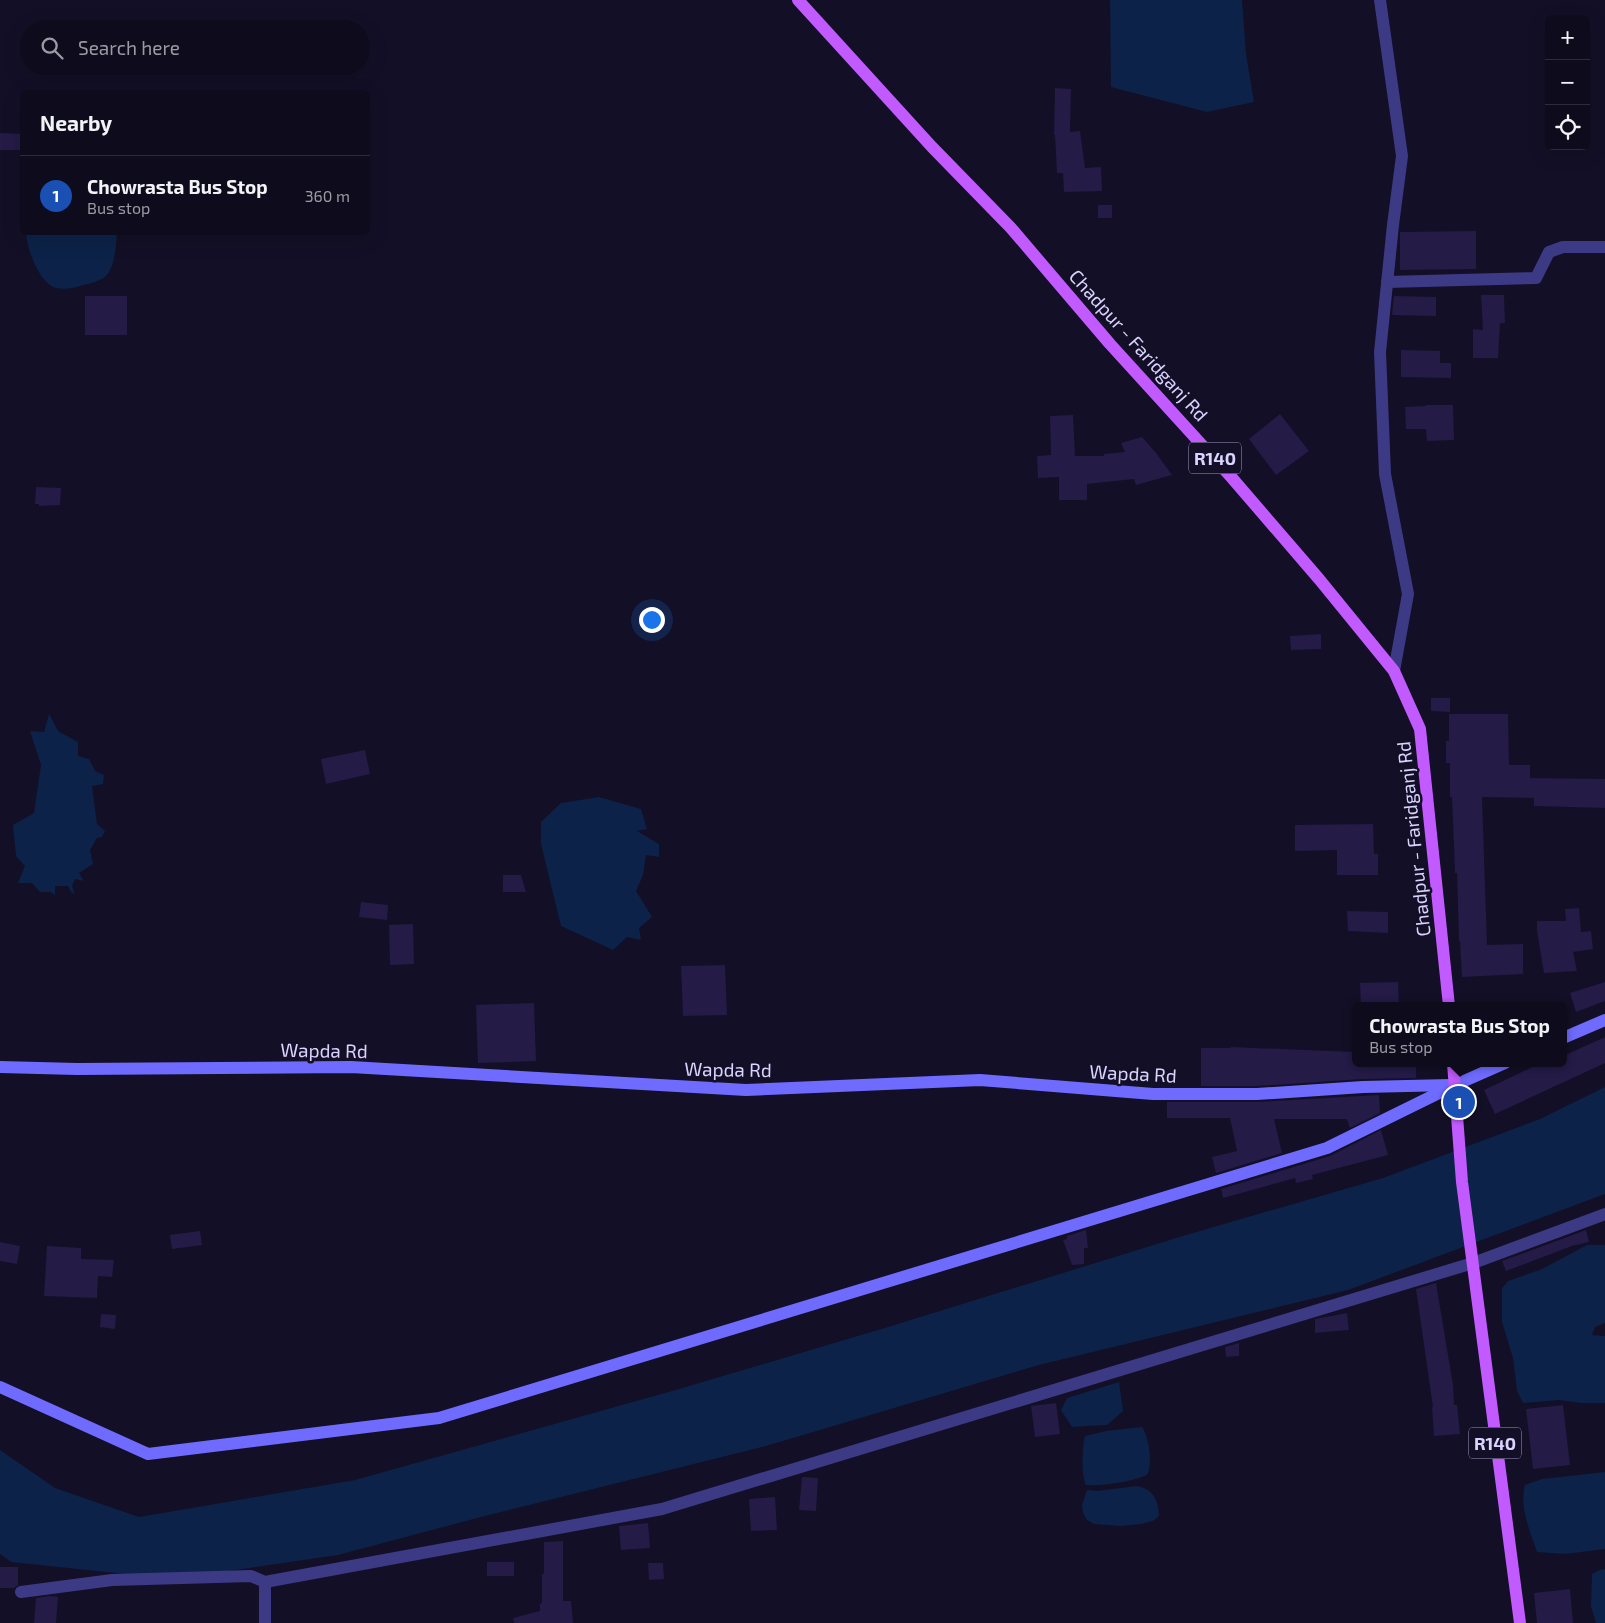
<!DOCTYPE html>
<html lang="en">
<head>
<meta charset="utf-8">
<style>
	body { margin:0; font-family:"Exo 2",sans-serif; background:#1c1929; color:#f1f3f6 }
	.controls { position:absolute; right:15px; top:15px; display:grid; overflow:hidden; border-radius:8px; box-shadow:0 5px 20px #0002 }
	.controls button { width:45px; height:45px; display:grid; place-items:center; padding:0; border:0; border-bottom:1px solid #2e2b3b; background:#0e0b1c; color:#f1f3f6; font:25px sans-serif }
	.you { position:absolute; left:651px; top:619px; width:18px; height:18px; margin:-12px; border:4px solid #fff; border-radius:50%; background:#1a73e8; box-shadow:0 0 0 8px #1a73e833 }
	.badge { display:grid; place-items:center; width:32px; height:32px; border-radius:50%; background:#00e5ff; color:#fff; font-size:16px; font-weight:700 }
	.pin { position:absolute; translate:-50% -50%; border:2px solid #fff; box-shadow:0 1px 5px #0006 }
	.popup { position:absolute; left:1352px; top:1002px; width:215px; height:65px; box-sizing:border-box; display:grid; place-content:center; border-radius:8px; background:#0e0b1c; filter:drop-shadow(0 1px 4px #0005); font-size:16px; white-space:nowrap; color:#9b9ba3 }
	.popup b { font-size:19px; color:#f1f3f6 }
	.popup::after { content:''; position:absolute; left:50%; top:100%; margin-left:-10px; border:10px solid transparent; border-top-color:#0e0b1c }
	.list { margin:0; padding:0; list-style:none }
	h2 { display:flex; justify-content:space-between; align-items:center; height:65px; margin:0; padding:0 20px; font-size:21px }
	h2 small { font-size:16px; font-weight:400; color:#9b9ba3 }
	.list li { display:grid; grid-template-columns:32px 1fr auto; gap:15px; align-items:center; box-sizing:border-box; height:80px; padding:0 20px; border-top:1px solid #2e2b3b }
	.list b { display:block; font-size:19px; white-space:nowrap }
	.list p { margin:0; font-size:16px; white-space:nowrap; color:#9b9ba3 }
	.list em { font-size:16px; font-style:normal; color:#9b9ba3 }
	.icon { flex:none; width:28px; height:28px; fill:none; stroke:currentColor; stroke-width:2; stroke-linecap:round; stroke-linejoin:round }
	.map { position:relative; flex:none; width:1605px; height:1623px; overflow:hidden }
	.search { position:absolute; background:#0e0b1c; box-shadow:0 5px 20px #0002; left:20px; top:20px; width:350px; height:55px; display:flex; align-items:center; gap:12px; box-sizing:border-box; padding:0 18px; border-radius:28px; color:#9b9ba3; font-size:19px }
	.panel { position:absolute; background:#0e0b1c; box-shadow:0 5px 20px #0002; left:20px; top:90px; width:350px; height:145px; border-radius:8px }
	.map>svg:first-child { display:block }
	.water { fill:#0c2248 }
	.building { fill:#241b47 }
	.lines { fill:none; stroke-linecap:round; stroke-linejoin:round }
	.street { stroke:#3d3a85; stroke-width:12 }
	.secondary { stroke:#6f6bff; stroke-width:12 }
	.primary { stroke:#c25bff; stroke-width:12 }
	.labels { text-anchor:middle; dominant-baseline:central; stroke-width:5; stroke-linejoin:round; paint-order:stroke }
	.shield { fill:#130f26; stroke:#9e99be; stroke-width:1 }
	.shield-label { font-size:18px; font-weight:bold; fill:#d9d4ff }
	.street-label { font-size:19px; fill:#d9d4ff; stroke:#130f26 }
</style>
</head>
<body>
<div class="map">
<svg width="1605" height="1623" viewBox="0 0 1605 1623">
	<rect width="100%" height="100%" fill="#130f26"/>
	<g class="water">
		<path d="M1110,0h132l4,54 8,48 -47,10 -96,-25z"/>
		<path d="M26,233h91c-1,12 -2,35 -12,44 -6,4 -15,7 -22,8 -8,3 -18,5 -27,3 -17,-5 -29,-39 -30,-55z"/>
		<path d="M49,714l9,17 20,11v14l11,3 6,12 9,4 -1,9 -11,2 5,38 8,7 -3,6 -5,1 -7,12 3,14 -14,9 5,8 -9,-2 -3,7 3,8 -4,-2 -3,-6h-13v9l-5,-3h-10l-8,-9h-14l7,-17 -9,-10 -3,-31 21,-12 7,-48 -11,-34 14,1z"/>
		<path d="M599,797l42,12 6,20 -10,2 22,13v13l-13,-2 -3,20 -7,16 16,26 -13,11 2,12 -14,-3 -14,13 -52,-24 -20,-82v-22l20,-19z"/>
		<path d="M1605,1087v107l-257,96 -309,75 -273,81 -285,71 -143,38 -165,24 -162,-17 -11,-8v-104l55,38 84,29 216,-37 324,-91 209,-62 298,-92 197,-57 157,-59z"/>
		<path d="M1587,1245h18v78l-10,4 -3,8 13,1v67h-24l-22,-3 -36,3 -6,-12 -4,-33 -11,-36v-34l6,-7 34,-12z"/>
		<path d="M1119,1382l4,29 -16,14 -35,2 -11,-17 6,-12z"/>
		<path d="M1142,1427c7,9 11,37 5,48 -17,7 -42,11 -61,10 -5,-9 -4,-39 -1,-49l21,-5z"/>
		<path d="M1605,1472v77l-40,5 -28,-2c-7,-21 -18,-45 -12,-67l17,-6z"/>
		<path d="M1136,1486c17,2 23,15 23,30l-6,5 -12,3 -20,2 -27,-2 -7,-4 -4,-7 -1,-8 5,-15 11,1z"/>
		<path d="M1605,1569v54h-9l-5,-16 1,-33 7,-4z"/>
	</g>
	<g class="building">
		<path d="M1055,88l16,1 -1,43 10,-1 5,37 16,-1 1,24 -38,1 -1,-19h-6l-2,-38h-1z"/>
		<path d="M0,133l22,1v16h-22z"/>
		<rect x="1098" y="205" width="14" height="13"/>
		<path d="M1476,231v38l-76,1v-38z"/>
		<path d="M1481,295h23l1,28h-5l-2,35h-25v-29l10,1z"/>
		<rect x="85" y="296" width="42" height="39"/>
		<path d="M1394,296l42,1v19l-44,-1z"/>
		<path d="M1401,350l39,1v12h11v15l-50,-1z"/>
		<path d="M1426,405h27l1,35 -27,1 -1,-12h-20l-1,-22 21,-1z"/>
		<path d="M1280,414l29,37 -33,24 -27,-36z"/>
		<path d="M1073,415l2,41h29v-2l21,-2 -4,-9 21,-6 14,16 16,22 -36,10 -2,-6 -47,5v16h-28v-23l-21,1 -1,-22 14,-1 -1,-39z"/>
		<path d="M36,487l25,1 -1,17 -21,1v-2h-4z"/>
		<path d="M1321,634v15l-30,1 -1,-14z"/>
		<path d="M1431,698h19v14l-19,-1z"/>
		<path d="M1449,714h59l1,51h21v13l75,1v29l-71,-2v-8l-52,-1 5,148 36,-1v30l-61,3 -2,-36h-1l-2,-68h-2l-3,-76h-2v-34h-4v-22h3z"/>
		<path d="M365,750l5,24 -44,10 -5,-25z"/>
		<path d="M1373,824l1,30h4v21h-41v-25l-42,1v-26z"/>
		<path d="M503,875h18l5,17h-23z"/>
		<path d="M361,902l27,3 -1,15 -28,-3z"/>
		<path d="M1579,908l2,24 10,-1 2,18 -20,3 4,19 -33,2 -7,-42v-10h29l-1,-12z"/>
		<path d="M1347,911l41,1v21l-40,-2z"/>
		<path d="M413,924l1,40 -24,1 -1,-40z"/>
		<path d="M725,965l2,50 -44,1 -2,-50z"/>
		<path d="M1398,982l1,24h-38l-1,-23z"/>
		<path d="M1605,982v19l-29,11 -6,-19z"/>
		<path d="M534,1003l2,58 -58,2 -2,-58z"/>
		<path d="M1605,1037v26l-110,51 -11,-24 57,-27h22v-7z"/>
		<path d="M1231,1047l124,5v11h61v15l-54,1 -105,7h-56v-38h30z"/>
		<path d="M1379,1095l1,18 -30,15 -3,-9h-73l8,34 -66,20 -4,-16 25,-6 -7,-33h-63v-16h91z"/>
		<path d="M1381,1130l7,25 -76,20 1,4 -17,4 -1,-5 -72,20 -2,-9 109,-33z"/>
		<path d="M1086,1230l2,18h-4v16l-12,1 -9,-25 4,-1v-3z"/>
		<path d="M1586,1230l3,12 -17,4 -66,25 -4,-10z"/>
		<path d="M200,1231l2,14 -30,4 -2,-14z"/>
		<path d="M0,1242l20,4 -3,18 -17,-3z"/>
		<path d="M47,1246l34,2v11l33,1 -2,17 -14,-1 -1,22 -53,-2z"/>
		<path d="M1436,1283l17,102 1,20h3l3,29 -26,2 -2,-29h1l-17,-118z"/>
		<path d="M1347,1313l2,17 -34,3v-14z"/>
		<path d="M101,1314l15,1 -1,14 -15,-2z"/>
		<path d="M1239,1343v13l-13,1 -1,-10z"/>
		<path d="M1056,1403l4,31 -25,3 -4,-31z"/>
		<path d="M1563,1405l7,60 -37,4 -7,-60z"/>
		<path d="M802,1477l16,1 -2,33 -17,-1z"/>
		<path d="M775,1497l2,33 -26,1 -2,-32z"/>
		<path d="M648,1523l2,25 -29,2 -2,-24z"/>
		<path d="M563,1541v60h8l2,22h-59l-1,-5 27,-7v-7l2,-1v-29h2v-32z"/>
		<rect x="487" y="1562" width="27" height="14"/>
		<path d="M648,1563h15l1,16 -15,1z"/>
		<path d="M0,1567h18v18l-4,3h-14z"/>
		<path d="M1570,1589l3,34h-36l-3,-30z"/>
		<path d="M50,1596l8,1 -2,26h-22l2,-25z"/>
	</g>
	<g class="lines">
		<g class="street">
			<path d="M1380,0l22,156 -9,69 -13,127 5,122 23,120 -14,77"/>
			<path d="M1387,282l149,-4 13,-26 14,-5h42"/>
			<path d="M265,1582v41"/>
			<path d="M21,1592l91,-12 139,-4 14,6 397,-73 811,-246 132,-49"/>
		</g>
		<g class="secondary">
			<path d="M1563,1038l42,-18"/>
			<path d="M0,1067l77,2 274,-2 395,23 234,-10 173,14h104l106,-7 88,-2"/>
			<path d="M0,1387l148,67 291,-36 888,-270 128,-63 50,-22"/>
		</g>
		<g class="primary">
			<path d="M798,0l134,147 79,81 99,116 122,134 87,101 75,92 26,58 29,277"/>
			<path d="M1453,1063l9,119 58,441"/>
		</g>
	</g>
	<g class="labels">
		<g class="shield">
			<rect x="1189" y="442.5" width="52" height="31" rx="4"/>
			<rect x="1469" y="1427.5" width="52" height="31" rx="4"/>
		</g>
		<g class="shield-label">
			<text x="1215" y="458">R140</text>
			<text x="1495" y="1443">R140</text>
		</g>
		<g class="street-label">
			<text transform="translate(1139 345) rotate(48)">Chadpur - Faridganj Rd</text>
			<text transform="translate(1413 839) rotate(-96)">Chadpur - Faridganj Rd</text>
			<text transform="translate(324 1050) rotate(1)">Wapda Rd</text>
			<text transform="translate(728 1069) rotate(1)">Wapda Rd</text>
			<text transform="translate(1133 1073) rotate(3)">Wapda Rd</text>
		</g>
	</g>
</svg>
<div class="controls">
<button>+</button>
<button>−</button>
<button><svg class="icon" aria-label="locate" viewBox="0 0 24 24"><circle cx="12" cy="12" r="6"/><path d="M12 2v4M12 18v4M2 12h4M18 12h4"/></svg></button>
</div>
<div class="you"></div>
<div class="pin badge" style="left:1459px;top:1102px;background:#1a4fb4">1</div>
<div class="popup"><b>Chowrasta Bus Stop</b>Bus stop</div>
<div class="search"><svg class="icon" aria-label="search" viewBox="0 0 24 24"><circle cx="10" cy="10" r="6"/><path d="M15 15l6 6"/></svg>Search here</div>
<section class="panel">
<h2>Nearby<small></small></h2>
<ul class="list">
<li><span class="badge" style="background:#1a4fb4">1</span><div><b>Chowrasta Bus Stop</b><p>Bus stop</p></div><em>360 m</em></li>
</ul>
</section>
</div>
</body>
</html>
